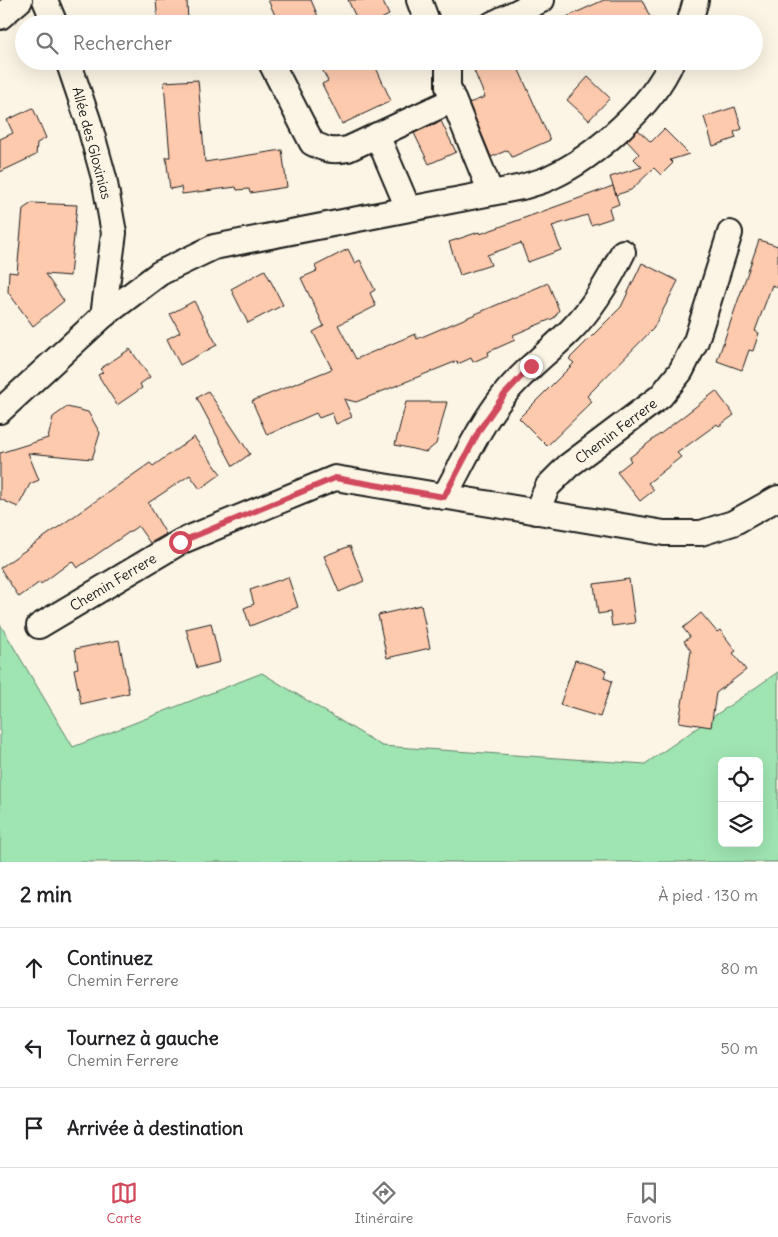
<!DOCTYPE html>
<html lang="fr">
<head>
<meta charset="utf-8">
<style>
	body { margin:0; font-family:Delius,sans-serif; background:#f2f2f2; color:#202124 }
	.controls { position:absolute; right:15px; bottom:15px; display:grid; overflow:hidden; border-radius:8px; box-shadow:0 5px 20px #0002 }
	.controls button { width:45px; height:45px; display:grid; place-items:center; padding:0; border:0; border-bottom:1px solid #e0e0e0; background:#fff; color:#202124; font:25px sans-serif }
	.stop { position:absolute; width:15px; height:15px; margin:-11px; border:4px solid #d1495b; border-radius:50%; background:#fff }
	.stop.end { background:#d1495b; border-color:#fff; box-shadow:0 1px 5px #0008 }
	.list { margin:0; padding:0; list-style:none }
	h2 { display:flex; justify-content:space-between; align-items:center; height:65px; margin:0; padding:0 20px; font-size:21px }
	h2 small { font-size:16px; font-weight:400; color:#757577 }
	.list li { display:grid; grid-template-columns:32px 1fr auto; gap:15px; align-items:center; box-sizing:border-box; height:80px; padding:0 20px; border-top:1px solid #e0e0e0 }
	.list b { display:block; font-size:19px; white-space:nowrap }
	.list p { margin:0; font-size:16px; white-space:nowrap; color:#757577 }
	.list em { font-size:16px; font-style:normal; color:#757577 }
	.icon { flex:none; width:28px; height:28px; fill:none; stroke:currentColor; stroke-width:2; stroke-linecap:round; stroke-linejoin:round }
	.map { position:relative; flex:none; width:778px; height:862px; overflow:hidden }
	.search { position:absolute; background:#fff; box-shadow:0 5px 20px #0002; left:15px; right:15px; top:15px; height:55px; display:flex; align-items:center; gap:12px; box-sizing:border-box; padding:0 18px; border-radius:28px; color:#757577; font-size:19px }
	.sheet { height:305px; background:#fff }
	nav { display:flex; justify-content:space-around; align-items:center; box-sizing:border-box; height:70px; border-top:1px solid #e0e0e0; background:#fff; font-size:14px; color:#757577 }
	nav a { display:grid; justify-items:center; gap:2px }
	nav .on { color:#d1495b }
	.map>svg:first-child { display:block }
	.green { fill:#9fe5b2; stroke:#5e8067; fill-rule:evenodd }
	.building { fill:#fecaae; stroke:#1c1c1c }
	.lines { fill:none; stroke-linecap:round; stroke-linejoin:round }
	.minor-casing { stroke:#1c1c1c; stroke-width:28 }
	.minor { stroke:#fcf5e5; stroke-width:24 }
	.route { stroke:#d1495b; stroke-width:6 }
	.labels { text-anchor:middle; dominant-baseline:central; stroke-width:5; stroke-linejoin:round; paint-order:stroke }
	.street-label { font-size:14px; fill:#1c1c1c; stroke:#fcf5e5 }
</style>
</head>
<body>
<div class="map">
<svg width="778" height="862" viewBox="0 0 778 862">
	<rect width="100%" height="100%" fill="#fcf5e5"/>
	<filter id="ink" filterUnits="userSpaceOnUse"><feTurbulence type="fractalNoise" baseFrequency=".02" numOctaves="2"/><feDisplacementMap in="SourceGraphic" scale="10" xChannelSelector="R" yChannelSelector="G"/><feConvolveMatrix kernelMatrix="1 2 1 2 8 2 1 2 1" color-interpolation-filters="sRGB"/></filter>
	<g filter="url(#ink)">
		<path class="green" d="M0,624l73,123 189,-74 120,73 263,18 133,-92v190h-778zM722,761h37v82h-37z"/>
		<g class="building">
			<path d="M156,0h31l1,24h-30z"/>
			<path d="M268,0h43l6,14v10h-38z"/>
			<path d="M348,0h34l7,15 -18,9h-12z"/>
			<path d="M604,0h38l8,17 -6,2 3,5h-96z"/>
			<path d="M318,61h55l18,40 -49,23 -20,-40 6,-3z"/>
			<path d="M470,61h45l35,79 -38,17 -4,-7 -17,7 -22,-54 16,-6z"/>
			<path d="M588,77l22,21 -21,22 -22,-20z"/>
			<path d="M198,80l7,82 77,-12 5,37 -37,6 -1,-4 -12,1 -1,-3 -54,7 -1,-7 -11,2 -4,-32h4l-6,-75z"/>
			<path d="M735,107l7,22 -8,3 2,6 -23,8 -9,-29z"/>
			<path d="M33,108l13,30 -9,5 -1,12 -36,17v-33l13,-6 -6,-13z"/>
			<path d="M441,121l15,31 -27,12 -15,-31z"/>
			<path d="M664,129l25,25 -19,6 3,3 -12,12 -7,-7 -23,22 -15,5 -6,-18 32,-10 -8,-8 5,-5 -12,-13 11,-11 13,12z"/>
			<path d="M613,186l6,18 -10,4 3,10 -21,7 -4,-10 -35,11 9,24 -33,12 -7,-19 -34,12 4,10 -31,10 -11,-33 30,-10 1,2z"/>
			<path d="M32,203l45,2 -7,71 -25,-2 19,27 -31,25 -25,-34 1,-20 8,1 6,-64z"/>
			<path d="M759,240l19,6v42l-6,-3 -17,46 4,2 -6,18 -4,-1 -7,20 -25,-9z"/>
			<path d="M348,249l7,14 5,-3 15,30 -5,3 6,13 -38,19 18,34 59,-25 2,5 131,-56 11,27 -5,8 -41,17 2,5 -27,12 1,3 -16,7 -2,-4 -13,6 -1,-3 -101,41 -12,-3 8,18 -16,7 -4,-11 -13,5 -3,-5 -49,22 -15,-34 80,-32 -19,-37 11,-6 -23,-48 16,-7 -2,-5z"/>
			<path d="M642,263l36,18 -16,31 -9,17 -66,67 5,6 -45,44 -28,-28 55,-55 -5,-4 52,-52z"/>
			<path d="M265,270l18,35 -35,18 -17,-34z"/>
			<path d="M194,301l23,44 -37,20 -13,-26 13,-7 -10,-18z"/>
			<path d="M130,349l20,28 -10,7 2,4 -25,17 -19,-30 5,-3 -3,-3z"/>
			<path d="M208,391l42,63 -17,12 -36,-68z"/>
			<path d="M716,391l18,24 -15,11 -2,-2 -40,29 4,4 -33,26 6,7 -14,11 -23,-29 14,-11 -2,-3z"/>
			<path d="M406,402h41l-11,42 -10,8 -31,-7z"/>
			<path d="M67,407l21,5 12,21 -8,26 -64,-6 11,27 -9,4 -12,23 -18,-8v-46l48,-15 5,-21z"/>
			<path d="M194,437l27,37 -21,15 -10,-14 -42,28 18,31 -16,9 -12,-17 -61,42 -5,-7 -31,23 -1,-2 -21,15 -19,-29 150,-105 3,3z"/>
			<path d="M350,546l14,35 -25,11 -15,-36z"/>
			<path d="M288,577l10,30 -48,19 -6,-18 10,-4 -4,-14z"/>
			<path d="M629,579l6,44 -23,3 -2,-14 -12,2 -4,-30z"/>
			<path d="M421,605l9,43 -43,10 -9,-43z"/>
			<path d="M701,613l16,19 3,-2 3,4 13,17 -3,2 13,17 -30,23 -5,34 -32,-5 12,-71 -7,-10 6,-4 -7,-9z"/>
			<path d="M211,623l9,39 -23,6 -11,-39z"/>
			<path d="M119,640l10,53 -48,11 -7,-35 4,-1 -3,-19z"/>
			<path d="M575,660l31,10 -2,8 8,3 -12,36 -40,-12z"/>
		</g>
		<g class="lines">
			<g class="minor-casing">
				<g id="minor">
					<path d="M45,0l10,24"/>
					<path d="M419,0l9,24"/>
					<path d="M0,17l20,-17"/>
					<path d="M492,24l50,-24"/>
					<path d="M689,24l7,-24"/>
					<path d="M68,61l20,59 16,58 10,55 -11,83"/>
					<path d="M270,61l42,82c14,7 20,9 36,6l105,-49"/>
					<path d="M448,61v26l43,106"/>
					<path d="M377,135l31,73"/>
					<path d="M0,411l103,-95 57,-43 54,-26 308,-60c9,-3 20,-5 29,-10 44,-20 102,-72 121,-116"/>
					<path d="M444,497c19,-34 35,-71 60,-102 19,-24 44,-42 66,-64 23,-23 39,-50 53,-79"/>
					<path d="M536,512l12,-26 20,-20 93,-70 20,-25 15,-30 34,-108"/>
					<path d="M39,626l141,-84 155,-64 329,55h37l32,-10 45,-25"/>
				</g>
			</g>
			<use href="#minor" class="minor"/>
		</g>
	</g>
	<g class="lines" filter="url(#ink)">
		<path class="route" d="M180,542l155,-64 109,19 36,-68 24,-34 27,-29"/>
	</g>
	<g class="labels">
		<g class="street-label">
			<text transform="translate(92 143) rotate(75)">Allée des Gloxinias</text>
			<text transform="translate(616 431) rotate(-37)">Chemin Ferrere</text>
			<text transform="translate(113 582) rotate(-31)">Chemin Ferrere</text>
		</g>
	</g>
</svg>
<div class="controls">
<button><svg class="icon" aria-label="locate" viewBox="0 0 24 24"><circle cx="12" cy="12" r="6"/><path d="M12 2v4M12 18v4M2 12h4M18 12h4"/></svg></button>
<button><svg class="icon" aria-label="layers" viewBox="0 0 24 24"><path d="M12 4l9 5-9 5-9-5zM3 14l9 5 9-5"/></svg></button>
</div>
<div class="stop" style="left:180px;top:542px"></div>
<div class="stop end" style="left:531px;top:366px"></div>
<div class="search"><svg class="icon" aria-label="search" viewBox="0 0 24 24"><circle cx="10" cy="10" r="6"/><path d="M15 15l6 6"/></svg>Rechercher</div>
</div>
<section class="sheet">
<h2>2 min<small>À pied · 130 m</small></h2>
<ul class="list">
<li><svg class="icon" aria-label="ahead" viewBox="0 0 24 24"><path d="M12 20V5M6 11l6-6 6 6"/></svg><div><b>Continuez</b><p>Chemin Ferrere</p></div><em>80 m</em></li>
<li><svg class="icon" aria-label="left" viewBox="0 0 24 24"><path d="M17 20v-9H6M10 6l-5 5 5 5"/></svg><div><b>Tournez à gauche</b><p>Chemin Ferrere</p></div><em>50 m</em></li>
<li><svg class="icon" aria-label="arrive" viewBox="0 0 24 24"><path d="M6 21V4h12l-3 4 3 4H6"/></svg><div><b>Arrivée à destination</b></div></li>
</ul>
</section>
<nav>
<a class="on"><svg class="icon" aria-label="map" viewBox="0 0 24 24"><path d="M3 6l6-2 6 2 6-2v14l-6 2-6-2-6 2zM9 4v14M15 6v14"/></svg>Carte</a>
<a><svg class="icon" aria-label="directions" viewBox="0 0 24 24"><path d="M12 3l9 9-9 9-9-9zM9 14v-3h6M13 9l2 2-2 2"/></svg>Itinéraire</a>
<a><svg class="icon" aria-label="saved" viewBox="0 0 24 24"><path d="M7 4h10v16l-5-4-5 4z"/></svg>Favoris</a>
</nav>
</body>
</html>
